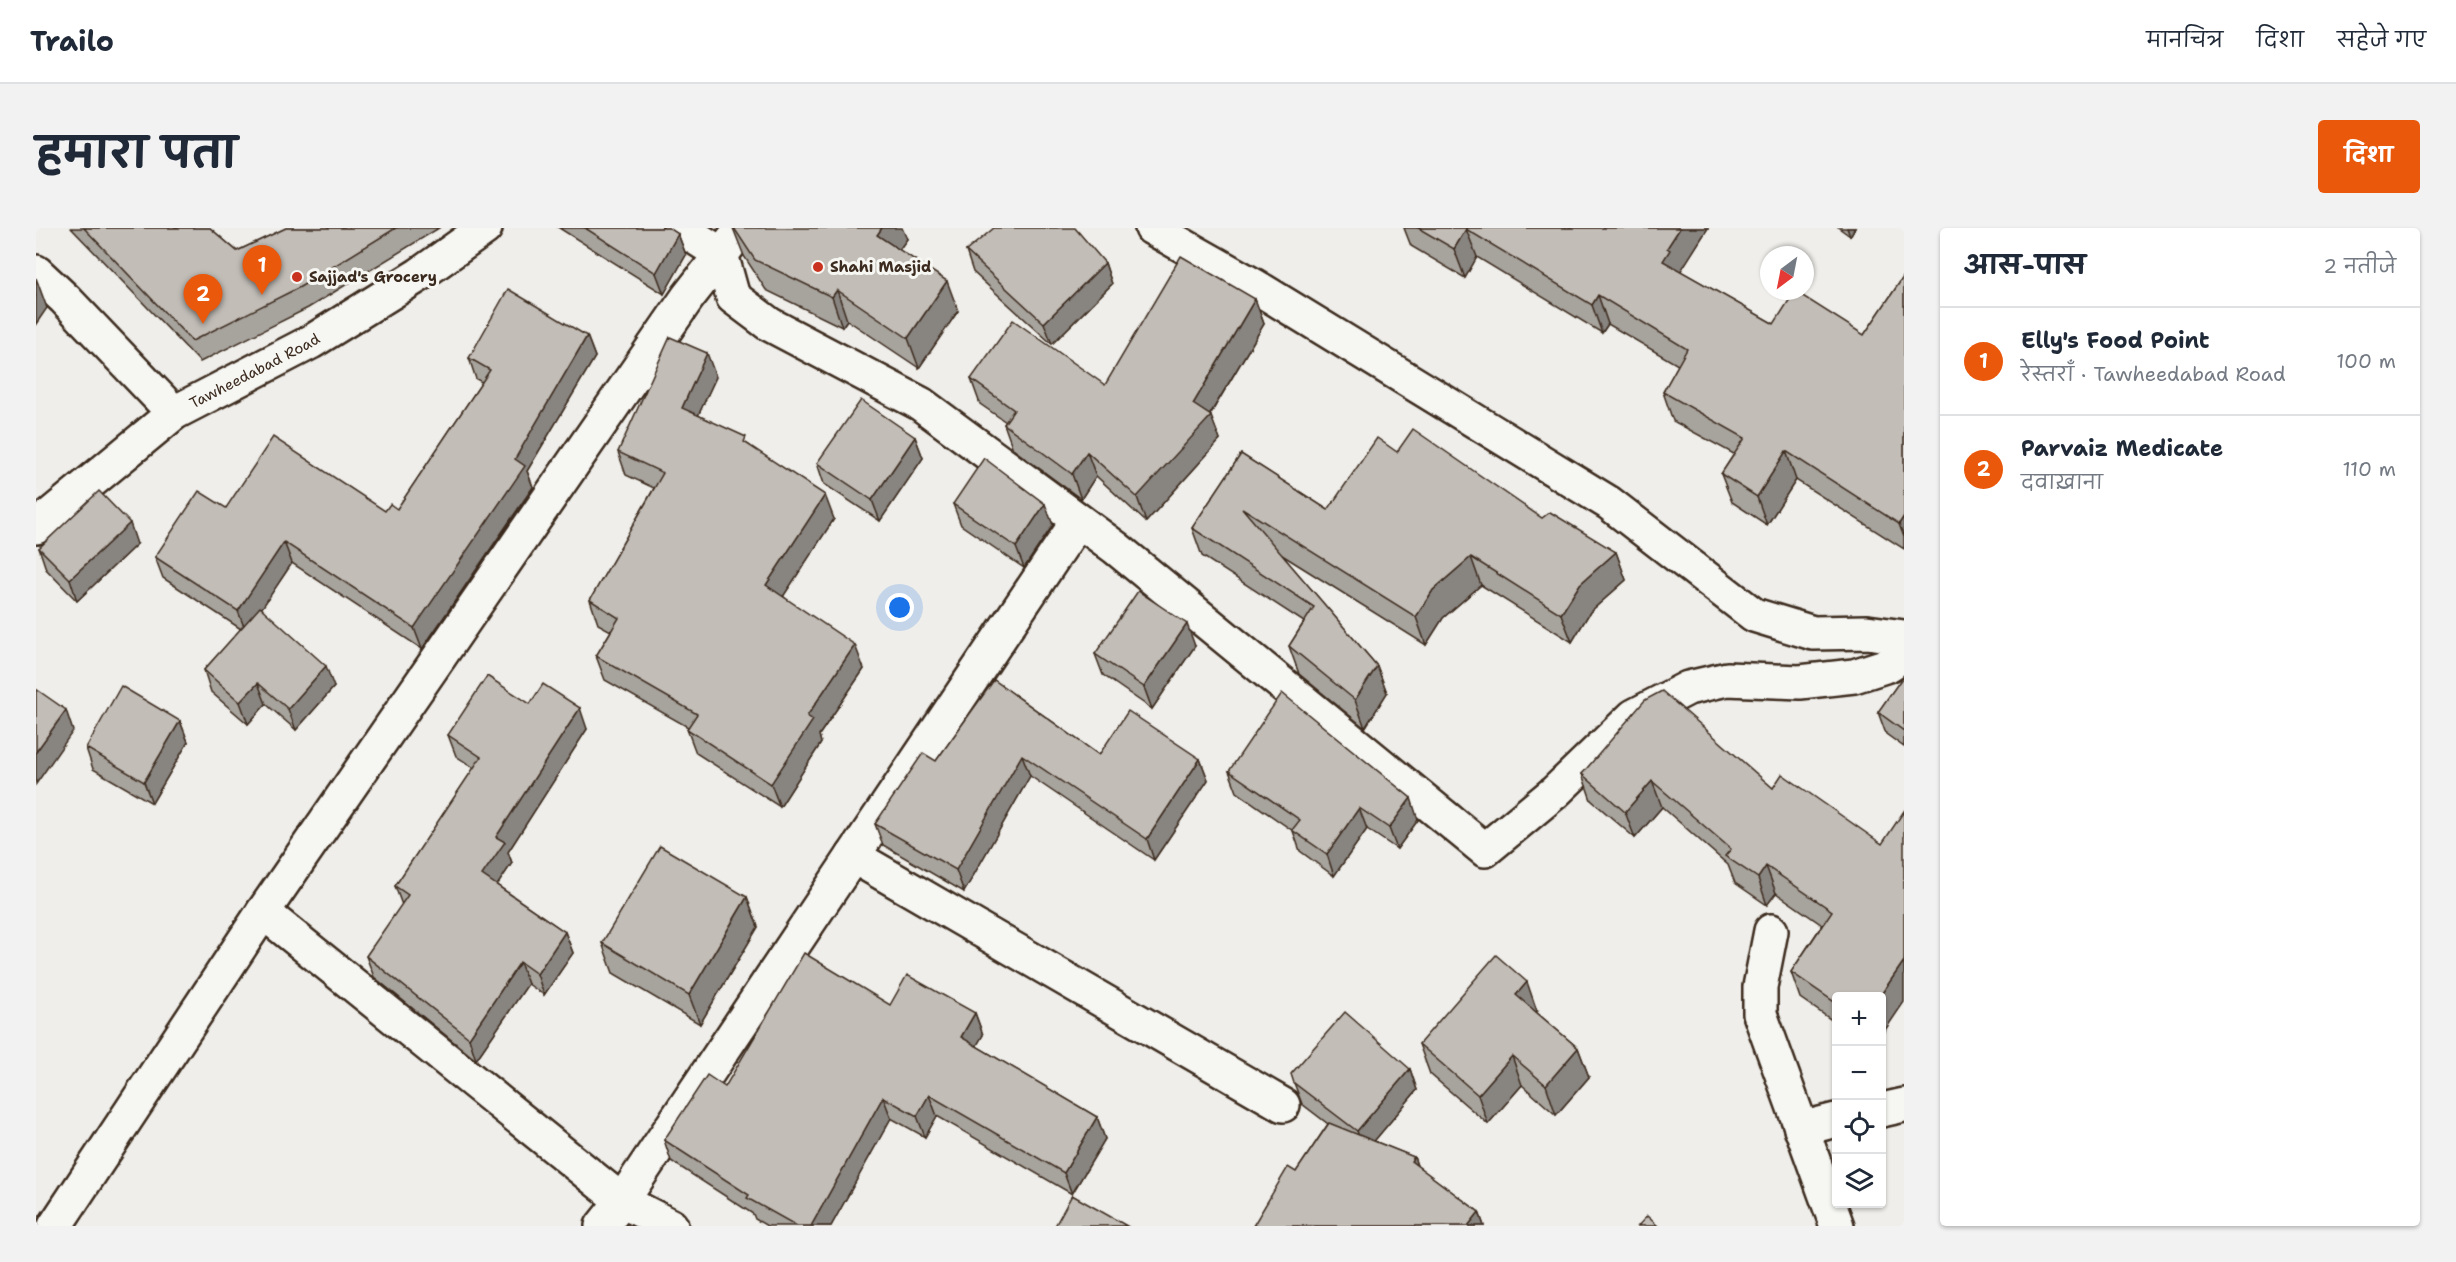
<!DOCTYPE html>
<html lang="hi">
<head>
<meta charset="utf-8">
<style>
	body { margin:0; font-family:"Shantell Sans","Playpen Sans Deva",sans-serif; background:#f2f2f3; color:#1f2937 }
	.controls { position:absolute; right:18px; bottom:18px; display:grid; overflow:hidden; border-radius:6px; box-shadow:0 2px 4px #0004 }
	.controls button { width:54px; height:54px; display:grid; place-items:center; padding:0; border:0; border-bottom:2px solid #e0e1e3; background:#fff; color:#1f2937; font:30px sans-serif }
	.compass { position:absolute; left:1724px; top:18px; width:54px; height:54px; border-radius:50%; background:#fff; box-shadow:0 2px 4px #0004; rotate:212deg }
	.you { position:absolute; left:864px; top:380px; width:21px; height:21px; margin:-15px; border:4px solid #fff; border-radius:50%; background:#1a73e8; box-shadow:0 0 0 9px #1a73e833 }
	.badge { display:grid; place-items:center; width:39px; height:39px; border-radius:50%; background:#ea580c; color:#fff; font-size:20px; font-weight:700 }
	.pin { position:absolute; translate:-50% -50px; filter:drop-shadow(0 2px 3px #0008) }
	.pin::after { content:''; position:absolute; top:32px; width:21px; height:18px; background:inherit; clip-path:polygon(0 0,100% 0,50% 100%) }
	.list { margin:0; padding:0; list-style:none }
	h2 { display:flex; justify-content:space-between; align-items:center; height:78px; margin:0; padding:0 24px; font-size:26px }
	h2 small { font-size:20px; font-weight:400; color:#747a83 }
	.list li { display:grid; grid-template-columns:39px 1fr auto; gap:18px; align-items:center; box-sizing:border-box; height:108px; padding:0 24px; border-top:2px solid #e0e1e3 }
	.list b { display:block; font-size:22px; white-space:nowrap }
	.list p { margin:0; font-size:20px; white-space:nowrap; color:#747a83 }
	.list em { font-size:20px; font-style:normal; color:#747a83 }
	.icon { flex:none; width:33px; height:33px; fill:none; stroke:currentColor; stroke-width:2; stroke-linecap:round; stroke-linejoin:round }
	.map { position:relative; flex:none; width:1868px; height:998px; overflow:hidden; border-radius:6px }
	header { display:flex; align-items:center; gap:36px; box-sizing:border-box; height:84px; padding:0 30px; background:#fff; border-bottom:2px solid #e0e1e3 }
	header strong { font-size:28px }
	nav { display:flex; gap:33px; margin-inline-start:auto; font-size:21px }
	.intro { display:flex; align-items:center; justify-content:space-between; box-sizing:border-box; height:144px; padding:0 36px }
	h1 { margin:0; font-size:42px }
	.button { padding:15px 27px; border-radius:6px; background:#ea580c; color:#fff; font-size:21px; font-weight:700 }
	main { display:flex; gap:36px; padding:0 36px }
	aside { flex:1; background:#fff; border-radius:6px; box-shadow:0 2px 4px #0004 }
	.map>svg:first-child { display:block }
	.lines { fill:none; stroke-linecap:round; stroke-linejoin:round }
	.minor-casing { stroke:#3b2a1e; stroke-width:38 }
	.minor { stroke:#f6f6f2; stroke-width:33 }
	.wall { fill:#a7a39d; stroke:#3b2a1e; stroke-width:1.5 }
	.shaded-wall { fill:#888480; stroke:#3b2a1e; stroke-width:1.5 }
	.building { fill:#c2bdb7; stroke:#3b2a1e; stroke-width:1.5 }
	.poi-dot { fill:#c8321e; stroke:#f6f6f2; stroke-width:2 }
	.labels { text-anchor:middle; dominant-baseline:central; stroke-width:6; stroke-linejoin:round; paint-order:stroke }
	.poi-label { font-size:15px; font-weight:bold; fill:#3b2a1e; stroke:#f6f6f2; text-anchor:start }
	.street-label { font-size:15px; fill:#3b2a1e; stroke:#f6f6f2 }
</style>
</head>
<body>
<header>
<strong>Trailo</strong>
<nav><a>मानचित्र</a><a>दिशा</a><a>सहेजे गए</a></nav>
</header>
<div class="intro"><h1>हमारा पता</h1><a class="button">दिशा</a></div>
<main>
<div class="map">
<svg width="1868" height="998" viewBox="0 0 1868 998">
	<rect width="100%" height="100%" fill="#efeeea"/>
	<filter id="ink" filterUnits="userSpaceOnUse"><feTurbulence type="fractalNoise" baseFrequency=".0167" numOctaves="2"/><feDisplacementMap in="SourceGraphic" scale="12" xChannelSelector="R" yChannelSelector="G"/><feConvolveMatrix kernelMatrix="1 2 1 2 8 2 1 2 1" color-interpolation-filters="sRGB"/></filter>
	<g filter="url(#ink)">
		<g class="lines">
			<g class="minor-casing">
				<g id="minor">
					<path d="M644,0l41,26 12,43 36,27 152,80 195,144 369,302 70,-58 79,-76 54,-28 39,-9 73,3 54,-6 34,-11 16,-10"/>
					<path d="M1116,0l101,57 356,218 145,112 59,18 54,-1 37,5"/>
					<path d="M0,44l29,27 109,114"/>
					<path id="s1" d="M0,299l138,-114 137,-71 108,-67 66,-47"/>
					<path d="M817,628l225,-335"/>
					<path d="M227,684l359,289 49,25"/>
					<path d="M1735,703l-11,56v27l77,212"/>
					<path d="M1846,882l22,-5"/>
					<path d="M1765,901l35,-9"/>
					<path d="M19,998l208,-314 425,-615 54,-69"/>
					<path d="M566,998l20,-25 231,-345 430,249"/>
				</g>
			</g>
			<use href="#minor" class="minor"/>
		</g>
		<g class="wall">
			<path d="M35,0h139l27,23 49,-23h153l-131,80 -108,54z"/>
			<path d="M523,0h110l9,6 8,21 -22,39z"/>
			<path d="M697,0l174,11 -8,11 59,61 -39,57 -72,-48 -5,7 -76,-37 -22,-34z"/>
			<path d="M1368,0h304l-28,43 94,53 90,11 40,-59v273l-108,-69 -29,45 -35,-23 -11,-28 13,-20 -61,-33 -10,-29 15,-27 -70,-41 -6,9 -125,-76 -12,21 -54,-32z"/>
			<path d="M1803,0h16l-5,8z"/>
			<path d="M930,23l139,12 7,21 -60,60 -79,-72z"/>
			<path d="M1219,71l9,25 -54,91 10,25 -74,82 -50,-46 -15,23 -68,-50 -9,-25 2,-2 -26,-18 -9,-25 134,6z"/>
			<path d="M551,108l8,21 -68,114 6,16 -111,162 -130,-86 -31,46 73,78 -38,43 -30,-26 -18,20 -37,-32 -7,-22 37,-41 -78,-51 -8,-21 71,-49 159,3 12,-2 85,-127 -6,-3 -7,-21z"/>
			<path d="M680,149l-18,38 51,30 85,74 -51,77 81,73 -45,66 2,8 -41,64 -84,-54 -9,-24 1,-2 -83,-47 -9,-24 15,-25 -13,-7 -8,-24 64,-112 -28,-13 -8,-23z"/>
			<path d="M879,209l8,21 -43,63 -56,-37 -7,-21z"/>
			<path d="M1361,224l219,100 10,28 -36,32 -18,30 -91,-57 -38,33 -17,27 -144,-90 95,111 10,27 -22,35 -66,-54 -10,-28 15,-24 -102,-66 -10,-28 49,-74 87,56z"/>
			<path d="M917,276l100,21 -29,43 -63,-43z"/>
			<path d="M101,316l-60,57 -31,-32 -7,-21z"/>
			<path d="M1159,418l-43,63 -49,-34 -8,-21z"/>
			<path d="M1868,447v72l-18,-13 -8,-22z"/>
			<path d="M958,452l105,75 101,4 8,21 -54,80 -124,-84 -66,116 -81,-47 -8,-21 61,-63z"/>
			<path d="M494,476l57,25 -79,123 4,11 -15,22 68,47 8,21 -29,42 -16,-11 -52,76 -102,-83 -8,-21 36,-51 -7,-19 79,-118 -18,-12 -8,-21z"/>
			<path d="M144,493l8,21 -36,61 -59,-34 -7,-21z"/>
			<path d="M1193,543l189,49 -21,29 -30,-20 -33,47 -34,-25 -7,-20 -56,-39z"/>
			<path d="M1546,546l191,14 109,56 -46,152v27l-36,-25 -9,-26 31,-47 -46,-32 -9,12 -32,-22 -7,-18 -66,-58 -27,31 -44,-38z"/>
			<path d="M711,669l11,30 -58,97 -87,-51 -11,-30z"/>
			<path d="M854,777l85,8 8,22 -7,11 121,71 8,22 -33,55 -135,-78 -12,21 -34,-19 -60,108h-64l-12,-7 -2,-5 -82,-53 -7,-21 61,-53z"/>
			<path d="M1501,783l-1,1 42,36 11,29 -33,38 -34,-30 -34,39 -58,-50 -11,-30z"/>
			<path d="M1374,841l7,21 -43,51 40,16 3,9 62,46 5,14h-231l43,-54 32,-48 -26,-20 -8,-21z"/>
		</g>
		<g class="shaded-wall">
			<path d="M846,0h20l5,11 -19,26 -11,-30z"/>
			<path d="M1644,0h28l-29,46 -16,-13 4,-13z"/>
			<path d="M1811,0h8l-5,8z"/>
			<path d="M1430,1l11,28 -12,21 -11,-29z"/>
			<path d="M642,6l8,21 -22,39 -8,-21z"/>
			<path d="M1069,35l7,21 -60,60 -8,-21z"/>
			<path d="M0,50l11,30 -11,16z"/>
			<path d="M911,53l11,30 -39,57 -11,-30z"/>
			<path d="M801,62l10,30 -5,7 -10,-30z"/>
			<path d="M1562,67l10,29 -6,9 -10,-28z"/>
			<path d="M1219,71l9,25 -58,97 5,-5 9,24 -74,82 -9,-25 56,-93z"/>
			<path d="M551,108l8,21 -68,114 6,16 -111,162 -8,-21z"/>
			<path d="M671,125l9,24 -25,54 -9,-23z"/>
			<path d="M879,209l8,21 -43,63 -8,-21z"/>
			<path d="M1750,223l10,29 -29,45 -10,-28z"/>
			<path d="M1051,224l9,24 -15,23 -9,-25z"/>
			<path d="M789,267l9,24 -59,90 -9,-24z"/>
			<path d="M1009,276l8,21 -29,43 -8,-21z"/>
			<path d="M1868,288v21l-5,-13z"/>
			<path d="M94,295l7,21 -60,57 -7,-22z"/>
			<path d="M248,314l8,21 -46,69 -8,-21z"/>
			<path d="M1580,324l10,28 -36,32 -18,30 -11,-28 19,-30z"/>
			<path d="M1435,329l10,28 -38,33 -17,27 -10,-28 17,-27z"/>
			<path d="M1151,396l8,22 -43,63 -8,-22z"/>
			<path d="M819,417l9,24 -45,66 2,8 -41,64 -9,-23 36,-68z"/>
			<path d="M290,438l8,21 -38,43 -8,-21z"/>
			<path d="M1341,438l10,27 -22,35 -10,-28z"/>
			<path d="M222,455l8,21 -18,20 -8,-22z"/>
			<path d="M544,480l7,21 -79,123 4,11 -22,33 -8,-21 14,-38z"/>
			<path d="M30,482l7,21 -37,53v-32z"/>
			<path d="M144,493l8,21 -36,61 -8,-21z"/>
			<path d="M986,527l8,21 -66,116 -8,-22z"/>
			<path d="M1164,531l8,21 -54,80 -7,-21z"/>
			<path d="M1616,553l10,26 -27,31 -10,-26z"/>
			<path d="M1375,570l7,22 -21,29 -8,-21z"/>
			<path d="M1323,580l8,21 -33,47 -7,-22z"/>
			<path d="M1730,638l10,27 -9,12 -9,-27z"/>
			<path d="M711,669l11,30 -58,97 -11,-29z"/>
			<path d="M529,704l8,21 -29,42 -7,-21z"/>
			<path d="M1868,733v41l-23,34v-40h-1z"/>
			<path d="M484,734l8,22 -52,76 -7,-22z"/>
			<path d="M1491,754l10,29 -11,13 -10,-29z"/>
			<path d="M939,785l8,22 -14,24 -8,-22z"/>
			<path d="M1542,820l11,29 -33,38 -10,-30z"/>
			<path d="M1476,828l10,29 -34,39 -10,-29z"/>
			<path d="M1374,841l7,21 -52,62 -8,-21z"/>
			<path d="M893,867l8,21 -12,21 -8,-21z"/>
			<path d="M847,869l8,21 -60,108h-20z"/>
			<path d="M1061,889l8,22 -33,55 -8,-21z"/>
			<path d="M1378,929l9,25 -12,-21z"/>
			<path d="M1443,984l5,14h-16z"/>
		</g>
		<g class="building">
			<path d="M48,0h126l27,23 49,-23h110l-96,59 -108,54z"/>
			<path d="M549,0h84l9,6 -22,39z"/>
			<path d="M698,0h148l-5,7 70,46 -39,57 -71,-48 -5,7 -77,-37z"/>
			<path d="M958,0h81l30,35 -61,60 -78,-72z"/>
			<path d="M1382,0h262l-13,20 3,2 -7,11 111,63 21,-33 69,44 40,-59v240l-5,8 -113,-73 -29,46 -36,-23 24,-36 -82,-46 24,-43 -89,-54 -6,10 -126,-76 -12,20z"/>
			<path d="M1145,28l74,43 -62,105 18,12 -74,81 -50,-45 -15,22 -68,-50 10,-14 -43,-31 42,-59 92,65z"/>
			<path d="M472,61l79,47 -72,123 10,7 -111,162 -130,-86 -46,69 -83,-54 44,-66 27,17 47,-71 112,74 5,-7 7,5 93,-139 -21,-12z"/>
			<path d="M634,109l37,16 -25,55 64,29 -2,5 81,53 -59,90 89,60 -48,71 6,4 -42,64 -84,-55 10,-15 -101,-58 23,-38 -29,-18 73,-127 -45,-21z"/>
			<path d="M825,172l54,37 -43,63 -55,-37z"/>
			<path d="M1377,201l129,89 8,-6 66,40 -36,32 -19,30 -90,-57 -38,33 -17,27 -174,-109 135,158 -22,34 -66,-54 25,-39 -122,-79 49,-74 87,56 49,-72 20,14z"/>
			<path d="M948,230l61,46 -29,43 -63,-43z"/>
			<path d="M63,263l31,32 -60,56 -31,-31z"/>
			<path d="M1102,363l49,33 -43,63 -49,-33z"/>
			<path d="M224,379l66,59 -38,43 -30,-26 -18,19 -36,-32z"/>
			<path d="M1868,447v56l-26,-19z"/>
			<path d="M451,448l43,28 13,-20 37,24 -84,129 9,5 -23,33 83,57 -28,42 -17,-12 -51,76 -103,-82 42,-61 -13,-9 86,-129 -33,-22z"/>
			<path d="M958,452l105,75 29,-44 72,48 -53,80 -125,-84 -66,115 -81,-46 48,-71 13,8z"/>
			<path d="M85,458l59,35 -36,61 -58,-34z"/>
			<path d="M0,461l30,21 -30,42z"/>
			<path d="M1626,463l111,97 9,-14 100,70 22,-33v150l-24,35h-44v7l-45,-31 41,-61 -66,-45 -8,12 -33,-22 6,-7 -79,-68 -27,31 -43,-38 63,-74z"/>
			<path d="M1246,465l129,105 -22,30 -30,-20 -32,46 -35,-24 8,-10 -71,-49z"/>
			<path d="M624,618l87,51 -58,98 -87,-52z"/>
			<path d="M768,725l86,52 17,-30 68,38 -14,24 136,80 -33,56 -135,-78 -12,21 -34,-19 -72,129h-14l-50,-28 2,-3 -85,-55 43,-65 18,12z"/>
			<path d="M1460,727l31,27 -11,13 62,53 -32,37 -34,-29 -34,39 -59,-51z"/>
			<path d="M1309,784l65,57 -53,62 -63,-48 -3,-9z"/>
			<path d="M1293,895l85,34 -3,4 68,51 -11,14h-215l35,-59 8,5z"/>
			<path d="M1036,967l55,31h-72z"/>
			<path d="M1611,988l11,10h-20z"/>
		</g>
	</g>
	<g class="poi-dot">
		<circle cx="782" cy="39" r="6"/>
		<circle cx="261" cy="49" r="6"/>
	</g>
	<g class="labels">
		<g class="poi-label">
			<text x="794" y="39">Shahi Masjid</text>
			<text x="273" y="49">Sajjad's Grocery</text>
		</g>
		<g class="street-label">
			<text stroke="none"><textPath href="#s1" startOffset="270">Tawheedabad Road</textPath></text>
		</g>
	</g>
</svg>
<div class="controls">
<button>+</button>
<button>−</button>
<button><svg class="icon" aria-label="locate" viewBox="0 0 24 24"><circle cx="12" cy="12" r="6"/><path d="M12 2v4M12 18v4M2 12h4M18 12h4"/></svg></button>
<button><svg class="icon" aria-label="layers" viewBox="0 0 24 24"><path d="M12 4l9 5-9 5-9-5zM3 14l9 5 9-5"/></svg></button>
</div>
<svg class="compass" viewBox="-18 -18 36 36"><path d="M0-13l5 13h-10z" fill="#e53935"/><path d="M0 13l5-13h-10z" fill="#747a83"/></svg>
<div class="you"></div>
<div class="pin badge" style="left:226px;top:67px">1</div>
<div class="pin badge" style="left:167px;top:96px">2</div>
</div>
<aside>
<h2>आस-पास<small>2 नतीजे</small></h2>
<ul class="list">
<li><span class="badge">1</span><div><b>Elly's Food Point</b><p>रेस्तराँ · Tawheedabad Road</p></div><em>100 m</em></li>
<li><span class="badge">2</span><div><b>Parvaiz Medicate</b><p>दवाख़ाना</p></div><em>110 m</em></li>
</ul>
</aside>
</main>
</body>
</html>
